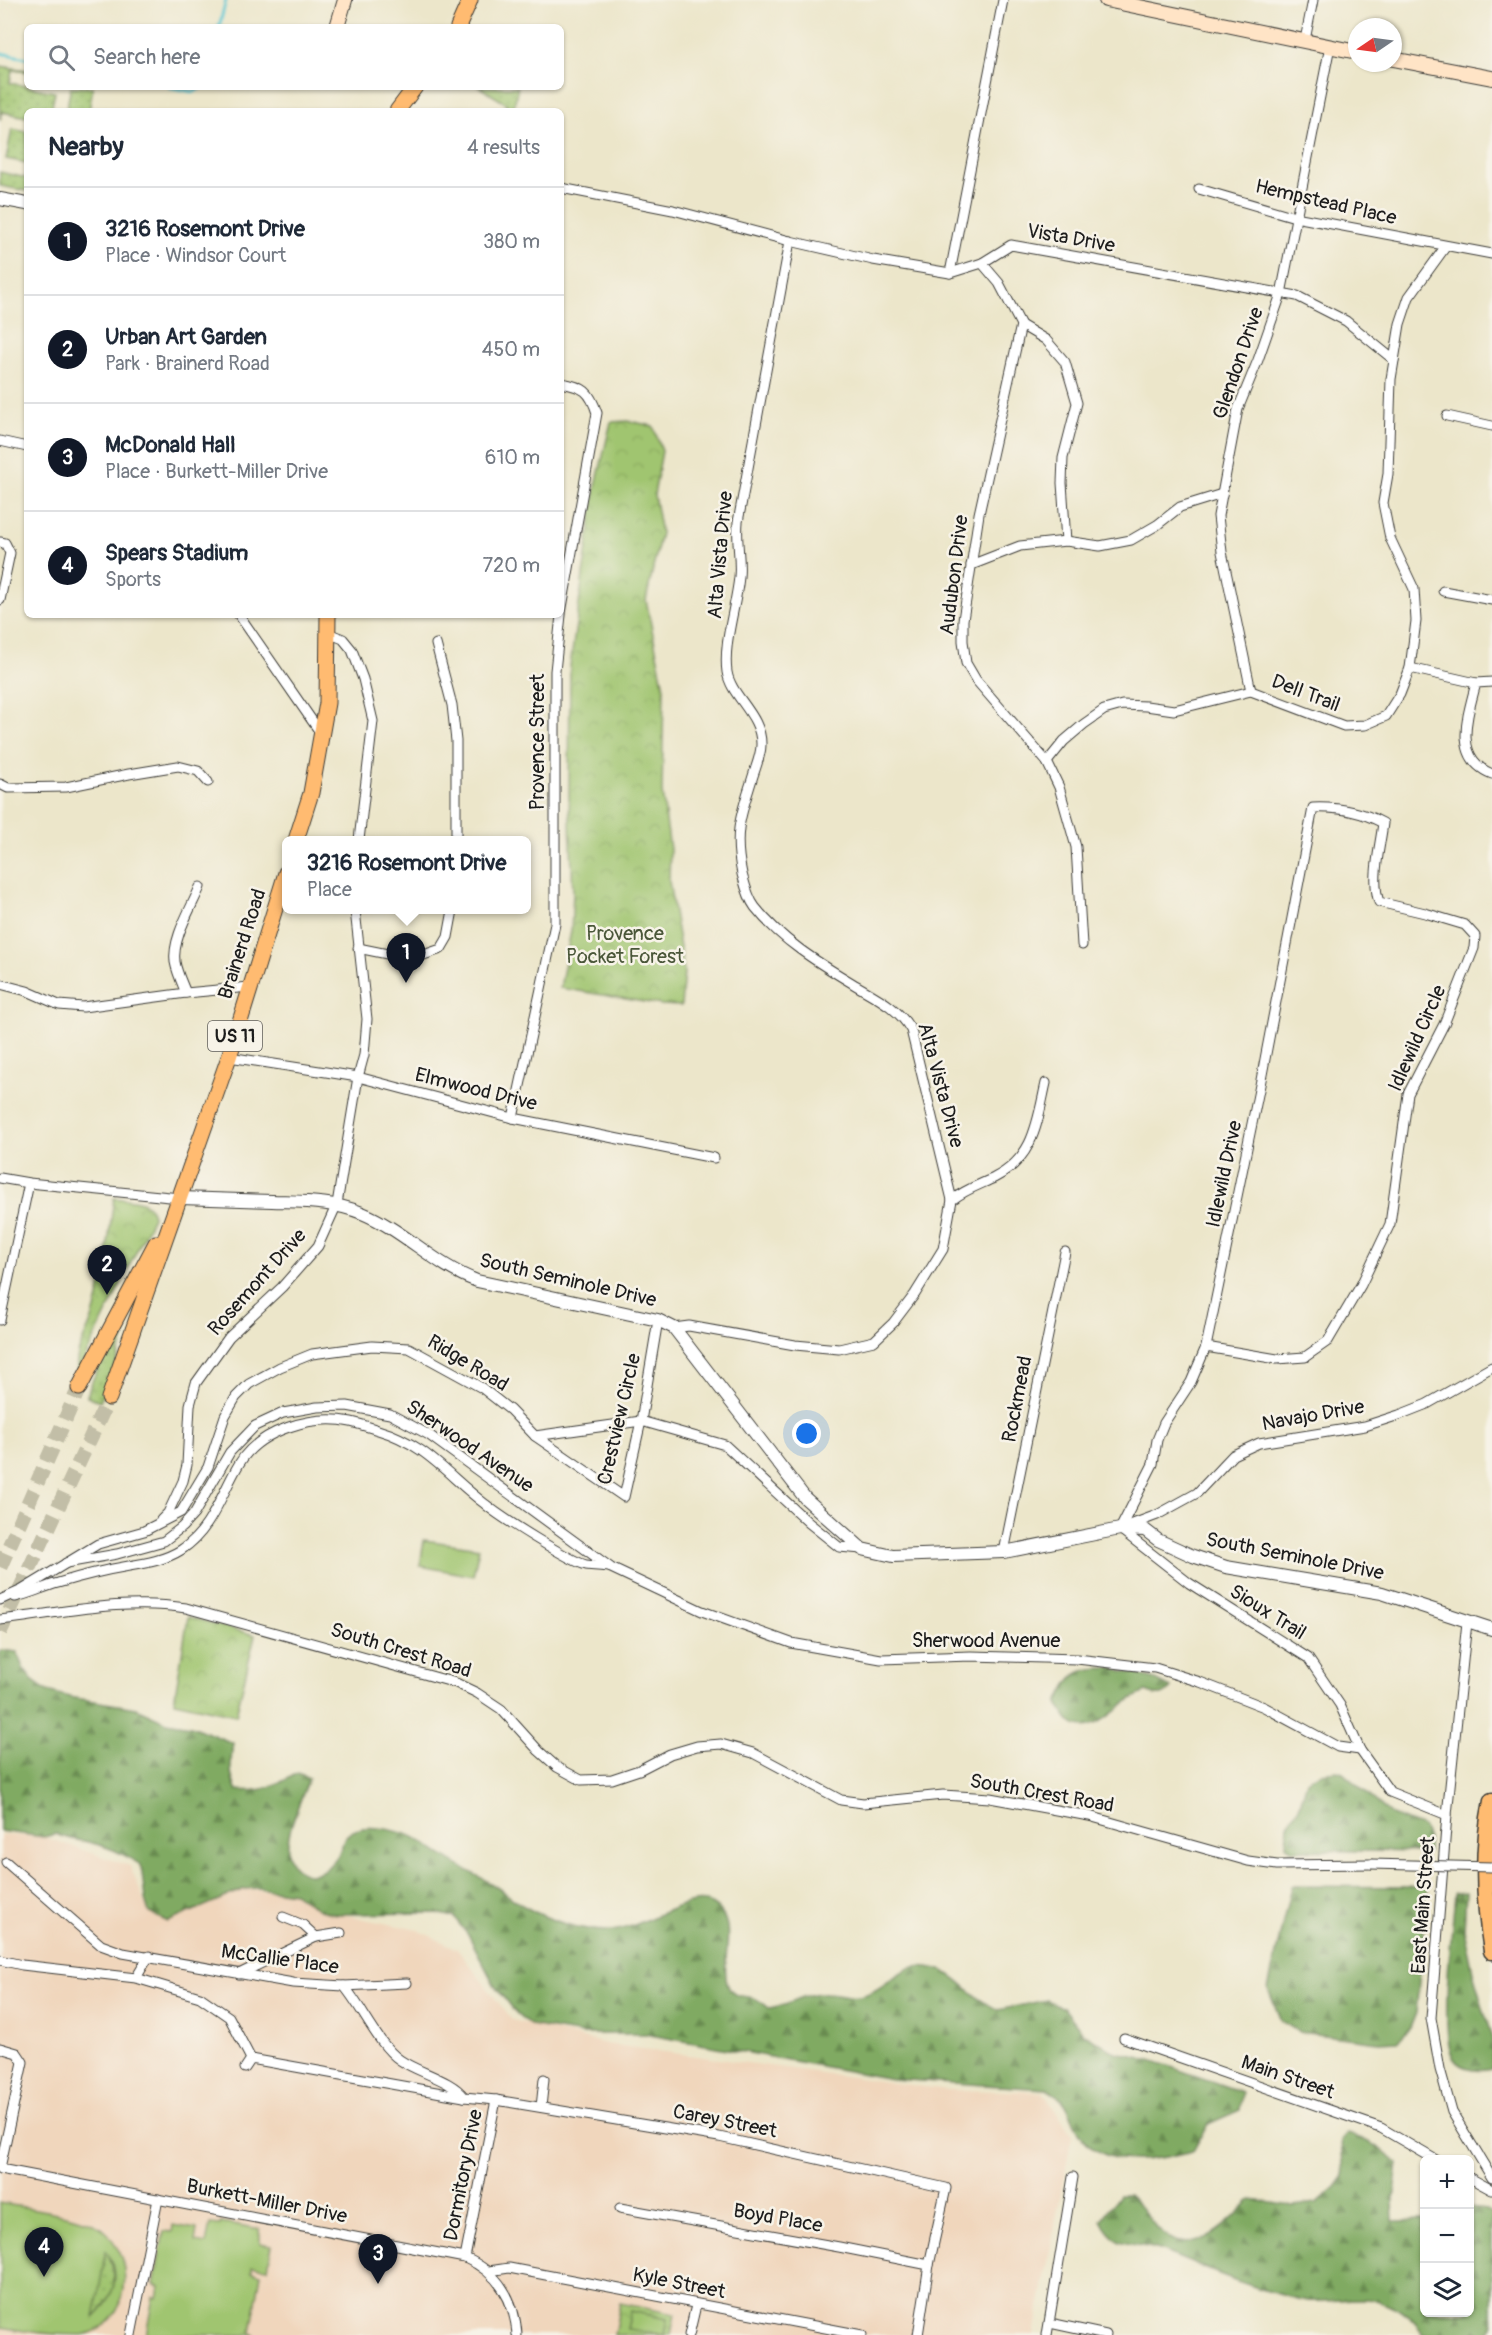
<!DOCTYPE html>
<html lang="en">
<head>
<meta charset="utf-8">
<style>
	body { margin:0; font-family:Pangolin,sans-serif; background:#f2f2f3; color:#1f2937 }
	.controls { position:absolute; right:18px; bottom:18px; display:grid; overflow:hidden; border-radius:9px; box-shadow:0 2px 4px #0004 }
	.controls button { width:54px; height:54px; display:grid; place-items:center; padding:0; border:0; border-bottom:2px solid #e0e1e3; background:#fff; color:#1f2937; font:30px sans-serif }
	.compass { position:absolute; left:1348px; top:18px; width:54px; height:54px; border-radius:50%; background:#fff; box-shadow:0 2px 4px #0004; rotate:257deg }
	.you { position:absolute; left:807px; top:1434px; width:21px; height:21px; margin:-15px; border:4px solid #fff; border-radius:50%; background:#1a73e8; box-shadow:0 0 0 9px #1a73e833 }
	.badge { display:grid; place-items:center; width:39px; height:39px; border-radius:50%; background:#111827; color:#fff; font-size:20px; font-weight:700 }
	.pin { position:absolute; translate:-50% -50px; filter:drop-shadow(0 2px 3px #0008) }
	.pin::after { content:''; position:absolute; top:32px; width:21px; height:18px; background:inherit; clip-path:polygon(0 0,100% 0,50% 100%) }
	.popup { position:absolute; left:282px; top:836px; width:249px; height:78px; box-sizing:border-box; display:grid; place-content:center; border-radius:9px; background:#fff; filter:drop-shadow(0 2px 4px #0005); font-size:20px; white-space:nowrap; color:#747a83 }
	.popup b { font-size:22px; color:#1f2937 }
	.popup::after { content:''; position:absolute; left:50%; top:100%; margin-left:-12px; border:12px solid transparent; border-top-color:#fff }
	.list { margin:0; padding:0; list-style:none }
	h2 { display:flex; justify-content:space-between; align-items:center; height:78px; margin:0; padding:0 24px; font-size:26px }
	h2 small { font-size:20px; font-weight:400; color:#747a83 }
	.list li { display:grid; grid-template-columns:39px 1fr auto; gap:18px; align-items:center; box-sizing:border-box; height:108px; padding:0 24px; border-top:2px solid #e0e1e3 }
	.list b { display:block; font-size:22px; white-space:nowrap }
	.list p { margin:0; font-size:20px; white-space:nowrap; color:#747a83 }
	.list em { font-size:20px; font-style:normal; color:#747a83 }
	.icon { flex:none; width:33px; height:33px; fill:none; stroke:currentColor; stroke-width:2; stroke-linecap:round; stroke-linejoin:round }
	.map { position:relative; flex:none; width:1492px; height:2335px; overflow:hidden }
	.search { position:absolute; background:#fff; box-shadow:0 2px 4px #0004; left:24px; top:24px; width:540px; height:66px; display:flex; align-items:center; gap:15px; box-sizing:border-box; padding:0 21px; border-radius:9px; color:#747a83; font-size:22px }
	.panel { position:absolute; background:#fff; box-shadow:0 2px 4px #0004; left:24px; top:108px; width:540px; height:510px; border-radius:9px }
	.map>svg:first-child { display:block }
	.built { fill:#f0d6bc }
	.grass { fill:url(#grass-dots); stroke:#5e7046; stroke-width:1.5 }
	.forest { fill:url(#forest-firs); stroke:#4e633f; stroke-width:1.5 }
	.park { fill:url(#park-crowns); stroke:#5e7046; stroke-width:1.5 }
	.pitch { fill:#a0c570; stroke:#5e7046; stroke-width:1.5; fill-rule:evenodd }
	.lines { fill:none; stroke-linecap:round; stroke-linejoin:round }
	.stream { stroke:#5bc7d3; stroke-width:3 }
	.primary-tunnel { stroke:#c2bea7; stroke-width:15; stroke-dasharray:15 8; stroke-linecap:butt }
	.minor-casing { stroke:#3b3a36; stroke-width:11 }
	.tertiary-casing { stroke:#3b3a36; stroke-width:14 }
	.secondary-casing { stroke:#3b3a36; stroke-width:16 }
	.primary-casing { stroke:#3b3a36; stroke-width:17 }
	.motorway-casing { stroke:#3b3a36; stroke-width:19 }
	.minor { stroke:#fff; stroke-width:9 }
	.tertiary { stroke:#fff; stroke-width:12 }
	.secondary { stroke:#ffe4c6; stroke-width:14 }
	.primary { stroke:#ffbb71; stroke-width:15 }
	.motorway { stroke:#ffbb71; stroke-width:16 }
	.minor-bridge-casing { stroke:#3b3a36; stroke-width:11; stroke-linecap:butt }
	.minor-bridge { stroke:#fff; stroke-width:9 }
	.labels { text-anchor:middle; dominant-baseline:central; stroke-width:5; stroke-linejoin:round; paint-order:stroke }
	.shield { fill:#f7f3e8; stroke:#5e5c59; stroke-width:1.5 }
	.shield-label { font-size:18px; font-weight:bold; fill:#1c1c1c }
	.street-label { font-size:20px; fill:#1c1c1c; stroke:#f7f3e8 }
	.park-label { font-size:20px; fill:#4a5739; stroke:#f7f3e8 }
</style>
</head>
<body>
<div class="map">
<svg width="1492" height="2335" viewBox="0 0 1492 2335">
	<defs>
		<pattern id="grass-dots" width="8" height="8" patternUnits="userSpaceOnUse" patternTransform="scale(1.5)"><rect width="8" height="8" fill="#a0c570"/><path d="M2 2h.1M6 6h.1" fill="none" stroke="#89a960" stroke-width="1.8" stroke-linecap="round"/></pattern>
		<pattern id="forest-firs" width="22" height="20" patternUnits="userSpaceOnUse" patternTransform="scale(1.5)"><rect width="22" height="20" fill="#80aa62"/><path d="M5 1l3.5 6h-7zM16 11l3.5 6h-7z" fill="#688a50"/></pattern>
		<pattern id="park-crowns" width="20" height="18" patternUnits="userSpaceOnUse" patternTransform="scale(1.5)"><rect width="20" height="18" fill="#a0c570"/><path d="M2 6a3 3 0 1 1 6 0M12 15a3 3 0 1 1 6 0" fill="none" stroke="#89a960"/></pattern>
	</defs>
	<rect width="100%" height="100%" fill="#f7f3e8"/>
	<filter id="ink" filterUnits="userSpaceOnUse"><feTurbulence type="fractalNoise" baseFrequency=".0167" numOctaves="2"/><feDisplacementMap in="SourceGraphic" scale="12" xChannelSelector="R" yChannelSelector="G"/><feConvolveMatrix kernelMatrix="1 2 1 2 8 2 1 2 1" color-interpolation-filters="sRGB"/></filter>
	<filter id="wash" filterUnits="userSpaceOnUse"><feTurbulence type="fractalNoise" baseFrequency=".008" numOctaves="4" result="noise"/><feDisplacementMap in="SourceGraphic" scale="24" xChannelSelector="R" yChannelSelector="G"/><feGaussianBlur stdDeviation="1.35" result="paint"/><feColorMatrix in="noise" values="0 0 0 0 0 0 0 0 0 0 0 0 0 0 0 0 0 1.4 0 .05"/><feComposite in="paint" operator="in"/></filter>
	<g filter="url(#wash)">
		<rect width="100%" height="100%" fill="#ece6ca"/>
		<path class="built" d="M0,1835l44,2 86,29 19,47 19,9 76,-33 50,4 26,17 98,20 39,19 55,71 94,24 341,46 96,2 29,43 -38,200h-1034z"/>
		<g class="grass">
			<path d="M0,66l27,4v2l-15,-2 -2,13 45,9 -4,19h-24v6l-25,-5 -2,8z"/>
			<path d="M71,87h22l-4,24h-23z"/>
			<path d="M479,87h39l-5,24h-10l4,-7z"/>
			<path d="M12,129l15,3v31l-21,-4z"/>
			<path d="M0,172l27,6v13l-27,-5z"/>
			<path d="M125,1323c2,17 -17,61 -25,78l-13,-5c8,-26 22,-51 38,-73z"/>
			<path d="M106,2249c14,30 10,47 -13,70z"/>
		</g>
		<g class="forest">
			<path d="M0,1650l17,2 6,16 9,12 15,11 22,6 67,11 31,14 24,4 42,17c-2,18 -5,31 4,47 25,3 40,-5 61,-17l11,5c-7,22 -34,71 -14,89 18,17 37,0 46,-17 1,-4 2,-10 4,-13 14,-16 45,-8 61,-3 15,5 25,15 39,23 15,10 32,18 47,27 11,7 20,15 30,21 26,15 56,25 86,26 30,1 80,-40 103,-27 32,17 6,58 18,84 4,9 17,8 25,10 5,2 10,6 15,10 21,-3 37,-16 57,-15 15,0 26,7 41,1 30,-12 35,-37 74,-24 14,5 26,19 37,28 6,4 13,8 20,12l49,-10 17,8 19,25 32,19 36,8 91,32 -2,18 -32,14 -15,27c-38,9 -90,21 -114,-19 -13,-23 -7,-28 -32,-43l-155,-10 -247,-45h-63l-52,-9 -17,-15 -17,-22 -27,-52 -15,-19 -17,-4 -100,1 -18,-4 -25,-17 -36,-5 -14,1 -76,33 -19,-9 -4,-14 -4,-34c-16,-11 -34,-19 -53,-23 -13,-3 -19,-2 -32,-8l-12,3 -44,-6z"/>
			<path d="M1112,1668l40,10 19,10c-8,10 -15,8 -25,4 -7,3 -14,6 -21,11 -13,10 -36,34 -54,19 -6,-4 -9,-13 -13,-19 13,-32 21,-35 54,-35z"/>
			<path d="M1337,1771l6,2 49,42 31,12 5,12v13l-136,-2 -6,-6 2,-19 12,-20 7,-24 13,-8z"/>
			<path d="M1291,1886l137,1 -12,126 -6,15 -13,13 -18,1 -80,-10 -18,-11 -13,-32z"/>
			<path d="M1466,1892l-2,37 9,43 19,67v29c-11,3 -31,2 -38,-9 -16,-23 -1,-134 1,-166z"/>
			<path d="M1347,2134c21,5 36,16 51,30l-5,35 1,22 30,-1v92h46v-104l16,2 6,4v112l-5,9h-64c-6,-13 -20,-24 -33,-30 -24,-12 -57,-2 -82,-4 -8,-1 -18,-4 -26,-6 -42,-11 -80,-28 -120,-44 -26,-11 -46,1 -61,-31l18,-25h10c12,10 19,24 30,35 33,34 69,-8 93,-30l41,6 24,-3 19,-16 8,-11 -3,-35z"/>
		</g>
		<g class="park">
			<path d="M629,421l24,5 9,25 -8,44 7,38 -15,67 18,88 -2,104 8,57 -1,32 15,91 -3,34 -19,-1 -102,-17 11,-57 2,-38 -4,-95 1,-132 26,-181 15,-63z"/>
			<path d="M114,1198c14,2 38,0 39,19l-75,155c-6,-16 9,-38 14,-53 13,-39 16,-80 22,-121z"/>
			<path d="M188,1617l67,18 -19,80 -62,-13z"/>
			<path d="M620,2303l55,11 -4,21h-57z"/>
		</g>
		<g class="pitch">
			<path d="M424,1540l55,8 -6,28 -53,-10z"/>
			<path d="M0,2203c25,5 83,11 102,26 36,29 29,98 -20,106 -27,0 -56,-3 -82,-8zM106,2251c17,22 7,49 -12,67z"/>
			<path d="M221,2222l39,7v14l12,2 -4,23 -16,-2v6l9,2 -10,58 4,3h-109l7,-38 4,1 2,-11 -5,-2 10,-54 8,1 1,-7 24,4 -2,13 11,2 4,-20 10,1z"/>
			<path d="M631,2311l36,8 -3,16 -37,-6z"/>
		</g>
		<g class="lines">
			<g class="stream">
				<path d="M219,27l7,-27"/>
				<path d="M0,53l27,5"/>
				<path d="M169,87l25,5 8,-5"/>
			</g>
		</g>
	</g>
	<g filter="url(#ink)">
		<g class="lines">
			<g class="primary-tunnel">
				<path d="M0,1567l79,-179"/>
				<path d="M0,1632l109,-234"/>
			</g>
			<g class="minor-casing">
				<g id="minor">
					<path d="M1305,40l8,-40"/>
					<path d="M561,188l112,22 117,31 83,19 77,13 32,-10 29,-18 286,51 49,25 48,39"/>
					<path d="M1199,189l96,28 197,37"/>
					<path d="M982,263l17,20 22,42 -42,189 -16,106v21l3,22 10,17 71,82 12,25 17,60 6,98"/>
					<path d="M950,273l53,-273"/>
					<path d="M1021,325l25,15 19,22 12,41 -14,55 -1,25 4,58"/>
					<path d="M561,383c23,4 29,8 36,30l-36,200"/>
					<path d="M1447,416l45,10"/>
					<path d="M0,441l27,6"/>
					<path d="M0,542l5,1 5,10 -10,47"/>
					<path d="M971,565l49,-19 46,-5 34,5 31,-6 26,-15 23,-18 42,-13"/>
					<path d="M1443,591l49,9"/>
					<path d="M239,615l83,120"/>
					<path d="M328,633l15,6 9,11 11,29 10,42 -14,119"/>
					<path d="M436,644l16,61 4,36v99"/>
					<path d="M1410,668l66,15"/>
					<path d="M1492,682l-16,1c-8,32 -24,75 16,91"/>
					<path d="M1251,691l-29,-139 -4,-36 20,-107 20,-49 23,-66 49,-248"/>
					<path d="M1047,762l17,-21 20,-17 20,-14 18,-5 24,1 28,4 77,-19 93,35 21,-1 21,-9 14,-22 10,-26 6,-47 -2,-32 -24,-51 -7,-35 5,-29 3,-95 9,-55 9,-27 37,-51"/>
					<path d="M0,784l8,4 58,-1 63,-13 49,-8 20,5 10,11"/>
					<path d="M358,948l54,11 29,-10 7,-12 5,-27"/>
					<path d="M0,984l27,7 32,14 24,2 103,-14 63,-6"/>
					<path d="M186,993c-4,-10 -9,-20 -11,-31 -3,-24 16,-53 25,-75"/>
					<path d="M229,1057l129,20 155,41 201,40"/>
					<path d="M513,1118l42,-194v-253l6,-56"/>
					<path d="M0,1178l29,5 151,15"/>
					<path d="M952,1200c12,-10 27,-15 42,-22 40,-20 43,-55 52,-95"/>
					<path d="M0,1320l29,-137"/>
					<path d="M674,1328l15,-2 106,19 44,4 35,-8 19,-18 22,-29 28,-45 9,-49 -41,-170c-14,-24 -36,-33 -59,-47 -35,-21 -71,-43 -97,-76 -7,-9 -10,-22 -13,-33 -9,-42 -1,-59 11,-98 3,-10 8,-21 8,-31 1,-30 -30,-48 -34,-73 -4,-29 9,-65 12,-95 2,-18 -3,-36 -1,-55l52,-281"/>
					<path d="M535,1436l89,61 17,-76 17,-101"/>
					<path d="M161,1520l7,-7 15,-32 4,-16 3,-60 6,-22 33,-46 53,-50 36,-41 19,-42 21,-127 6,-22 3,-36 -12,-109"/>
					<path d="M1125,1527l32,-12 40,-22 36,-38 26,-12 106,-17 34,-11 28,-11 65,-37"/>
					<path d="M1120,1529l33,-65 4,-24 7,-17 27,-41 15,-35 55,-267 52,-272c24,-1 49,4 70,15 -3,25 -12,55 -4,79l46,11 40,12 10,11 -1,12 -30,76 -36,70 -18,130 -29,61 -33,56 -23,16 -28,2 -71,-12"/>
					<path d="M1120,1529l69,54 119,75 32,47 20,45 30,42 57,23"/>
					<path d="M1004,1552l61,-300"/>
					<path d="M66,1563l51,-9 47,-13 18,-14 12,-13 36,-62 25,-26 28,-13 34,-6 30,-1 43,8 39,21 182,133 91,43 89,32 90,16 90,-3 106,3 78,9 45,14 64,25 74,40 22,3"/>
					<path d="M15,1597c15,-3 28,-10 43,-14 23,-7 47,-13 71,-17 18,-3 36,-6 52,-16 31,-20 40,-56 58,-86 20,-34 74,-50 112,-42 9,2 18,5 27,8 48,14 69,45 107,74 15,13 85,57 101,61 8,1 15,1 23,2"/>
					<path d="M0,1600l22,-10 76,-46 46,-13 37,-19 27,-45 17,-51 11,-19 13,-13 31,-17 32,-13 60,-8 37,2 73,40 28,22 25,26 106,-15 84,24 84,78 30,24 23,2"/>
					<path d="M0,1620c62,-7 124,-22 186,-12l270,75 21,10 24,16 38,42 18,16 24,13 31,-1 27,-9 31,-16 27,-8 24,-2 32,9 88,47 22,3 80,-8 47,3 99,18 159,45 29,4 94,-1"/>
					<path d="M1467,1622l-20,193 -16,203 9,51 12,43 40,66"/>
					<path d="M6,1862l95,83 22,8 170,30 51,3 63,-3"/>
					<path d="M283,1917l20,8 13,12 25,-4"/>
					<path d="M0,1960l22,5 114,13 64,19 29,20 22,42"/>
					<path d="M239,1974l77,-37"/>
					<path d="M136,1978l13,-22"/>
					<path d="M344,1986c18,21 34,59 56,74 19,13 52,20 64,37"/>
					<path d="M1124,2038l257,90 55,32"/>
					<path d="M0,2048l17,5 6,9 -23,106"/>
					<path d="M245,2068l6,-9 213,38 32,3 223,37 227,51 -17,77 -11,70"/>
					<path d="M541,2107l3,-28"/>
					<path d="M0,2169l465,89c33,14 50,42 52,77"/>
					<path d="M1470,2178l22,12"/>
					<path d="M620,2208l219,39 90,18"/>
					<path d="M465,2258l31,-158"/>
					<path d="M489,2271l20,-3 353,67"/>
					<path d="M1050,2323l56,12"/>
					<path d="M131,2335l27,-136"/>
					<path d="M689,2335l7,-30"/>
					<path d="M1047,2335l26,-158"/>
				</g>
			</g>
			<g class="tertiary-casing">
				<g id="tertiary">
					<path d="M0,199l27,5"/>
					<path d="M180,1198c31,1 61,2 92,3 32,1 61,0 90,12 42,17 72,52 115,68l181,39 16,8 131,170 57,51 31,7 111,-4 116,-23 25,1 13,10 35,16 33,11 156,26 110,36"/>
				</g>
			</g>
			<g class="secondary-casing">
				<g id="secondary">
					<path d="M1106,0l251,52"/>
					<path d="M337,27l8,-27"/>
					<path d="M1393,59l99,19"/>
				</g>
			</g>
			<g class="primary-casing">
				<g id="primary">
					<path d="M458,27l12,-27"/>
					<path d="M397,111l18,-24"/>
					<path d="M296,840l15,-47 16,-90 1,-88"/>
					<path d="M79,1388l77,-145"/>
					<path d="M109,1398l120,-341 57,-184"/>
				</g>
			</g>
			<g class="motorway-casing">
				<path id="motorway" d="M1492,1801c-10,48 -8,101 0,150"/>
			</g>
			<use href="#minor" class="minor"/>
			<use href="#tertiary" class="tertiary"/>
			<use href="#secondary" class="secondary"/>
			<use href="#primary" class="primary"/>
			<use href="#motorway" class="motorway"/>
			<g class="minor-bridge-casing">
				<path id="minor-bridge" d="M1371,1864l121,3"/>
			</g>
			<use href="#minor-bridge" class="minor-bridge"/>
		</g>
	</g>
	<g class="labels">
		<rect class="shield" x="208" y="1021" width="54" height="30" rx="4.5"/>
		<g class="shield-label">
			<text x="235" y="1036">US 11</text>
		</g>
		<g class="street-label">
			<text transform="translate(1326 202) rotate(13)">Hempstead Place</text>
			<text transform="translate(1071 238) rotate(10)">Vista Drive</text>
			<text transform="translate(1238 363) rotate(-71)">Glendon Drive</text>
			<text transform="translate(720 555) rotate(-85)">Alta Vista Drive</text>
			<text transform="translate(954 575) rotate(-83)">Audubon Drive</text>
			<text transform="translate(1306 693) rotate(21)">Dell Trail</text>
			<text transform="translate(537 742) rotate(-90)">Provence Street</text>
			<text transform="translate(242 944) rotate(-72)">Brainerd Road</text>
			<text transform="translate(1417 1038) rotate(-66)">Idlewild Circle</text>
			<text transform="translate(941 1085) rotate(75)">Alta Vista Drive</text>
			<text transform="translate(476 1089) rotate(14)">Elmwood Drive</text>
			<text transform="translate(1224 1174) rotate(-78)">Idlewild Drive</text>
			<text transform="translate(568 1280) rotate(13)">South Seminole Drive</text>
			<text transform="translate(257 1282) rotate(-48)">Rosemont Drive</text>
			<text transform="translate(468 1363) rotate(31)">Ridge Road</text>
			<text transform="translate(1017 1399) rotate(-79)">Rockmead</text>
			<text transform="translate(1313 1415) rotate(-10)">Navajo Drive</text>
			<text transform="translate(619 1419) rotate(-77)">Crestview Circle</text>
			<text transform="translate(470 1446) rotate(34)">Sherwood Avenue</text>
			<text transform="translate(1295 1556) rotate(11)">South Seminole Drive</text>
			<text transform="translate(1268 1612) rotate(32)">Sioux Trail</text>
			<text x="986" y="1640">Sherwood Avenue</text>
			<text transform="translate(401 1650) rotate(17)">South Crest Road</text>
			<text transform="translate(1042 1793) rotate(10)">South Crest Road</text>
			<text transform="translate(1423 1905) rotate(-86)">East Main Street</text>
			<text transform="translate(280 1959) rotate(8)">McCallie Place</text>
			<text transform="translate(1288 2077) rotate(19)">Main Street</text>
			<text transform="translate(725 2121) rotate(11)">Carey Street</text>
			<text transform="translate(463 2175) rotate(-79)">Dormitory Drive</text>
			<text transform="translate(267 2201) rotate(11)">Burkett-Miller Drive</text>
			<text transform="translate(778 2218) rotate(10)">Boyd Place</text>
			<text transform="translate(679 2283) rotate(11)">Kyle Street</text>
		</g>
		<g class="park-label">
			<text x="625" y="933">Provence<tspan x="625" dy="23">Pocket Forest</tspan></text>
		</g>
	</g>
</svg>
<div class="controls">
<button>+</button>
<button>−</button>
<button><svg class="icon" aria-label="layers" viewBox="0 0 24 24"><path d="M12 4l9 5-9 5-9-5zM3 14l9 5 9-5"/></svg></button>
</div>
<svg class="compass" viewBox="-18 -18 36 36"><path d="M0-13l5 13h-10z" fill="#e53935"/><path d="M0 13l5-13h-10z" fill="#747a83"/></svg>
<div class="you"></div>
<div class="pin badge" style="left:406px;top:983px">1</div>
<div class="popup"><b>3216 Rosemont Drive</b>Place</div>
<div class="pin badge" style="left:107px;top:1295px">2</div>
<div class="pin badge" style="left:378px;top:2284px">3</div>
<div class="pin badge" style="left:44px;top:2277px">4</div>
<div class="search"><svg class="icon" aria-label="search" viewBox="0 0 24 24"><circle cx="10" cy="10" r="6"/><path d="M15 15l6 6"/></svg>Search here</div>
<section class="panel">
<h2>Nearby<small>4 results</small></h2>
<ul class="list">
<li><span class="badge">1</span><div><b>3216 Rosemont Drive</b><p>Place · Windsor Court</p></div><em>380 m</em></li>
<li><span class="badge">2</span><div><b>Urban Art Garden</b><p>Park · Brainerd Road</p></div><em>450 m</em></li>
<li><span class="badge">3</span><div><b>McDonald Hall</b><p>Place · Burkett-Miller Drive</p></div><em>610 m</em></li>
<li><span class="badge">4</span><div><b>Spears Stadium</b><p>Sports</p></div><em>720 m</em></li>
</ul>
</section>
</div>
</body>
</html>
